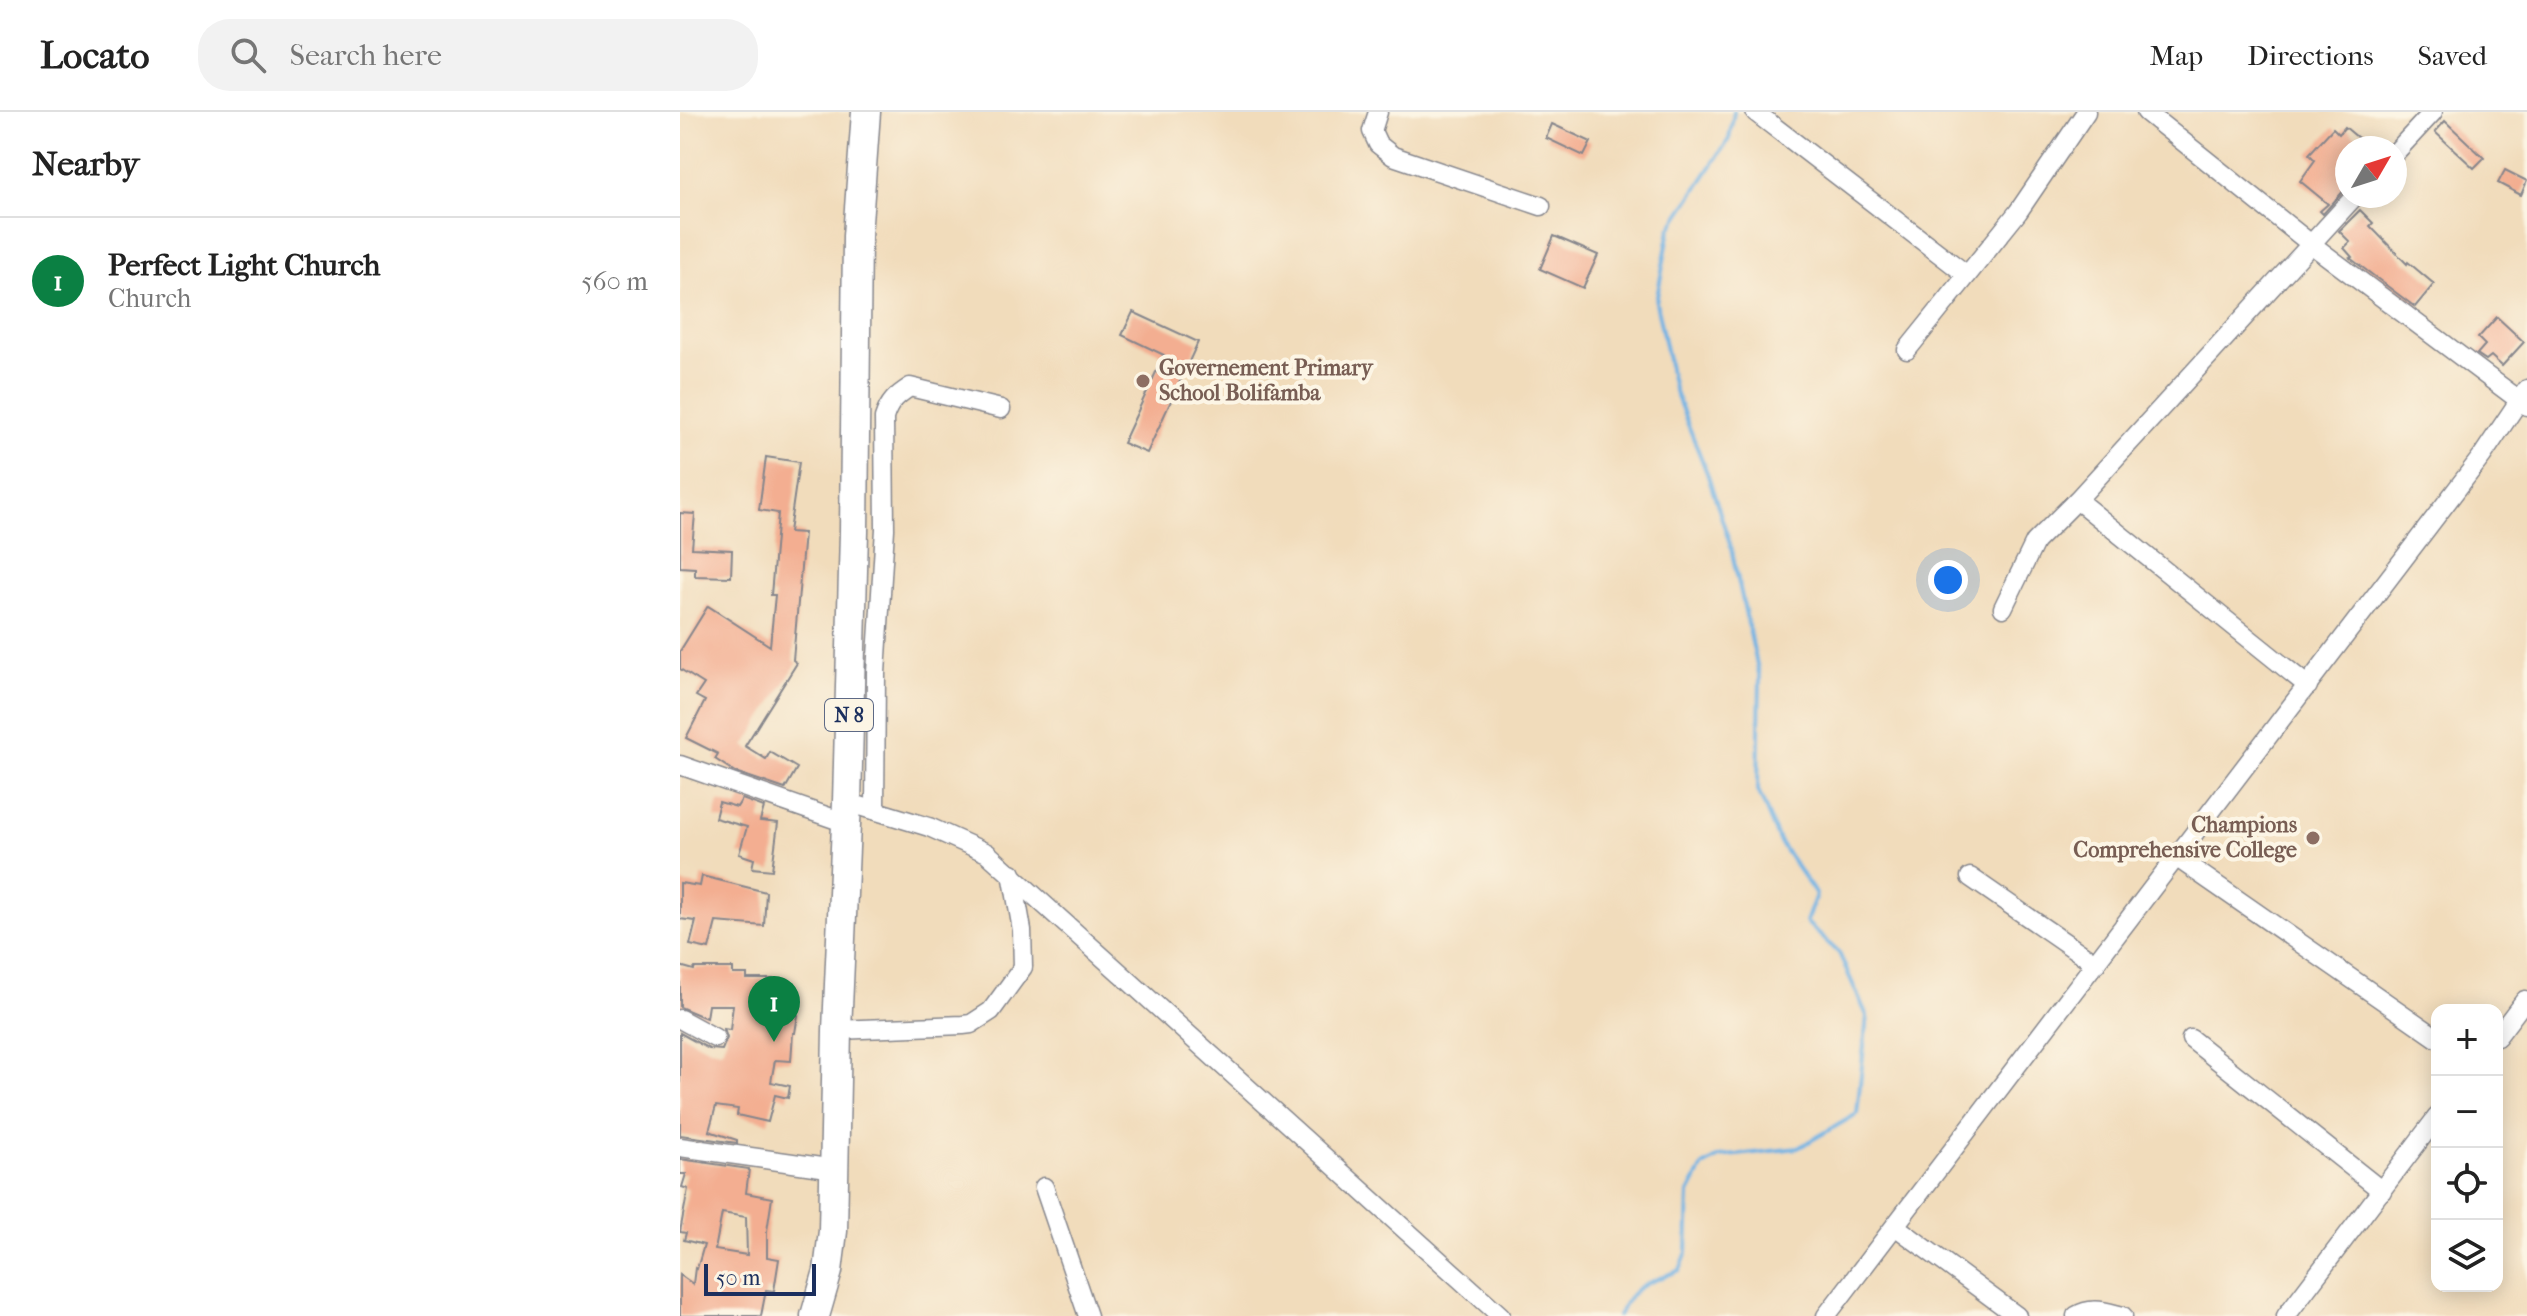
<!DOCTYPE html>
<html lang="en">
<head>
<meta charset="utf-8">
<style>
	body { margin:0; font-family:"IM FELL French Canon",serif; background:#f2f2f2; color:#222 }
	.controls { position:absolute; right:24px; bottom:24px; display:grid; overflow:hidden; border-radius:16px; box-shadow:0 4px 20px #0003 }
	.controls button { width:72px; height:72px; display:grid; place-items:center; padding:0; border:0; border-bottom:2px solid #e0e0e0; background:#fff; color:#222; font:40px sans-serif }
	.compass { position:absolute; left:1655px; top:24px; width:72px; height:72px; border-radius:50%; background:#fff; box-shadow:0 4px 20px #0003; rotate:51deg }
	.scale { position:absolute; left:24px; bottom:20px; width:112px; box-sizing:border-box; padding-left:8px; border:4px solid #1b2f5e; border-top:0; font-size:22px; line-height:28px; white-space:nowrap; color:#1b2f5e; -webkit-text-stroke:6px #fcf5e5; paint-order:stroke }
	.you { position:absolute; left:1268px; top:468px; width:28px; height:28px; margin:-20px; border:6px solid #fff; border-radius:50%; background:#1a73e8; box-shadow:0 0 0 12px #1a73e833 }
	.badge { display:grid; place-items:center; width:52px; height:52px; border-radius:50%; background:#0b8043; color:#fff; font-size:26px; font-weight:700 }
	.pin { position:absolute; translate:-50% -66px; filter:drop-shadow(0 2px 4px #0008) }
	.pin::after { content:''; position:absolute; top:42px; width:28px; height:24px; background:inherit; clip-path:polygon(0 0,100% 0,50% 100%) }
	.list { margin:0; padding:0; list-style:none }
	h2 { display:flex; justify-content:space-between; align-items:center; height:104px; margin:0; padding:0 32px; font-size:34px }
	h2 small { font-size:26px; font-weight:400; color:#767676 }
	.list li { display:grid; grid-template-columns:52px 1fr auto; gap:24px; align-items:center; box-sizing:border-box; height:128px; padding:0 32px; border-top:2px solid #e0e0e0 }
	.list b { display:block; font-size:30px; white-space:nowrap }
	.list p { margin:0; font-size:26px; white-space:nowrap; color:#767676 }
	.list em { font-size:26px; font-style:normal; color:#767676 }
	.icon { flex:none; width:44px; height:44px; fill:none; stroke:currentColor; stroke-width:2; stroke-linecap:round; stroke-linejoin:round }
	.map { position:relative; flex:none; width:1847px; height:1204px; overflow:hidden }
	header { display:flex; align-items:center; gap:48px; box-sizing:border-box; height:112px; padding:0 40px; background:#fff; border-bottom:2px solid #e0e0e0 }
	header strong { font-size:38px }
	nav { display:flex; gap:44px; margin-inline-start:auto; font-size:28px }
	.search { width:560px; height:72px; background:#f2f2f2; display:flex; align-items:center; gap:20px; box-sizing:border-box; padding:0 28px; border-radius:32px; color:#767676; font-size:30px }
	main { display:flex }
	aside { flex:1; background:#fff }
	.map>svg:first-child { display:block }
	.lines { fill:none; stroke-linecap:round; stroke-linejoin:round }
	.stream { stroke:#6fb2e4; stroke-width:4 }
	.building { fill:#f3ae91; fill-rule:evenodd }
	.minor-casing { stroke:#86868c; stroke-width:21 }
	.trunk-casing { stroke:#86868c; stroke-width:31 }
	.minor { stroke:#fff; stroke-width:18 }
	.trunk { stroke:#fff; stroke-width:28 }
	.education-dot { fill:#8d6e63; stroke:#fcf5e5; stroke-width:3 }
	.labels { text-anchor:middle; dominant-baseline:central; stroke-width:8; stroke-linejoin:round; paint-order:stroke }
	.shield { fill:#fcf5e5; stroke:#5e6a86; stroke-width:2 }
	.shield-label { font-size:20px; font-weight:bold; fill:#1b2f5e }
	.education-label { font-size:22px; font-weight:bold; fill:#785e54; stroke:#fcf5e5; text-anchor:start }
</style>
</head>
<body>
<header>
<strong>Locato</strong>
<div class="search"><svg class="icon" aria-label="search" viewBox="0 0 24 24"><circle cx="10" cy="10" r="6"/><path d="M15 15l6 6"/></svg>Search here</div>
<nav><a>Map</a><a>Directions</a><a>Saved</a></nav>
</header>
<main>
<aside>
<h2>Nearby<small></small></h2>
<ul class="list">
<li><span class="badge">1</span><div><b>Perfect Light Church</b><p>Church</p></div><em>560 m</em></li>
</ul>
</aside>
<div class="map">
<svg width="1847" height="1204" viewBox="0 0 1847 1204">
	<rect width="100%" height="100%" fill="#fcf5e5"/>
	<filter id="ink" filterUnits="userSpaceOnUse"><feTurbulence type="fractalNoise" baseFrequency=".0125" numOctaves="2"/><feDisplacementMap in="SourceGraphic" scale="16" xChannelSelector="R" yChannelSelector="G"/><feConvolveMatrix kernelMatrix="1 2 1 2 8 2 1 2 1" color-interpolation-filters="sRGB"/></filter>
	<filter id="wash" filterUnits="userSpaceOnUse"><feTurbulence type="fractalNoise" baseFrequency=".006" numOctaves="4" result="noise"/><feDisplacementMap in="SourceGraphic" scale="32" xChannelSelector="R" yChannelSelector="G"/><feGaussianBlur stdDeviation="1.8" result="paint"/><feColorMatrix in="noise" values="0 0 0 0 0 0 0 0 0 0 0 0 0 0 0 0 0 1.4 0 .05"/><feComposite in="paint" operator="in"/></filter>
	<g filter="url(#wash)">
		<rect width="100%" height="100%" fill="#f1dcbb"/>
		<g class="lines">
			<path class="stream" d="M938,1204c14,-33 32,-33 62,-46l7,-18 2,-59 14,-27 16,-9 79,-9 59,-34 10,-98 -28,-63 -33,-31 10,-27 -37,-54 -21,-51 2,-112 -30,-134 -23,-71 -33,-84 -18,-87 14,-73 59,-90 5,-27"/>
		</g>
		<g id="blocks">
			<g class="building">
				<path d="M1765,9l39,37 -10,10 -39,-36z"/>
				<path d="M872,12l39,18 -7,14 -38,-18z"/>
				<path d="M1665,15l25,21h-23v39l-24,27 -3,-3 8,-7 -28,-23 15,-21 -6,-6 24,-26 6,6z"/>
				<path d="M1825,58l22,11 -6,14 -23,-12z"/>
				<path d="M1680,98l13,13 -3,3 37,38 1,-2 26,22 -19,23 -65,-49 2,-1 -8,-9 6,-6 -11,-11z"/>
				<path d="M874,124l44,19 -15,33 -43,-19z"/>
				<path d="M453,200l65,30 -51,111 -24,-10 41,-88 -42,-20z"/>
				<path d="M1817,205l27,25 -22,24 -11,-10 -5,4 -9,-6 8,-9 -7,-7z"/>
				<path d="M86,345l33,5 -10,70 15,1 -11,127 4,3 -52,83 21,13 4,-7 27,16 -12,21 -50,-17 -20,-13 3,-5 -32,-16 19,-37 -9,-5 8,-12 -24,-15v-18l28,-45 62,40 5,-51h-4l7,-82 -19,-3z"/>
				<path d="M0,401l15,1 -3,34 40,2 -1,27 -36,-1v-8l-15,-1z"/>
				<path d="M62,687l22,8 -4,14 18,2 -6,47 -20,-2 2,-9 -15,-5 8,-27 -32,-9 4,-16 18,5z"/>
				<path d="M22,764l64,16 -2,34 -48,-4 -7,27 -19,-4 6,-24 -16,-2v-36l20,3z"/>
				<path d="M0,854l14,4 1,-2h38v6h14v5h41l-1,34 11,2 -3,18h-2l-2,28 -16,-1 -4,22 19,4 -2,12 -13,-3 -7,27 -31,-7 1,-6 -22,-3 -7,25 28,9v3l-57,-8v-102l29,16 13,1 5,-12 -3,-9 6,1 3,-25h-25l-2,13 -26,-11z"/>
				<path d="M0,1047l69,10 -3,24 26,5 -5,33v26l12,2 -5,32 -8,-1 -5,26h-81v-41l13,9 2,-16 2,1 7,-24 -20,-5 2,-7 -6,-1 8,-43 -6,-2 4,-13h-6zM42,1101l24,4 1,38 -32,-5z"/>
			</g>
		</g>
	</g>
	<g filter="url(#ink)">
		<use href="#blocks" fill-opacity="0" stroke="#86868c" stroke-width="2"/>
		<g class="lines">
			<g class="minor-casing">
				<g id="minor">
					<path d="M698,0l-6,19 6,13 15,12 148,50"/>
					<path d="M1075,0l212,163"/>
					<path d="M1466,0l165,132 216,162"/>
					<path d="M1715,41l38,-41"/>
					<path d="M1227,238l111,-138 68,-100"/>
					<path d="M1323,496l32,-66 42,-42"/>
					<path d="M1628,574l-231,-186 278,-304"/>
					<path d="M0,653l166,58"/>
					<path d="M167,690l82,25 58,26 514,463"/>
					<path d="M195,698l1,-137 9,-144 -1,-111c5,-16 12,-22 26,-31l91,22"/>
					<path d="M1496,745l261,181"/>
					<path d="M1290,765l126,87"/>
					<path d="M0,907l35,19"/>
					<path d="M157,918l126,-5 8,-1 20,-13 32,-44 -1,-37 -10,-57"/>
					<path d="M1817,925l28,-37 2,4"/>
					<path d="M1511,927l191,152"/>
					<path d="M0,1035l155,22"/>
					<path d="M364,1075l44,129"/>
					<path d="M1215,1114l122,90"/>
					<path d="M1146,1204l656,-860 45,-67"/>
					<path d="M1396,1204c16,-10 30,-4 47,0"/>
					<path d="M1606,1204l151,-199"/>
				</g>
			</g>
			<g class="trunk-casing">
				<path id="trunk" d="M135,1204l13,-45 5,-40 4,-201 10,-228 7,-270 3,-296 9,-124"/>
			</g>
			<use href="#minor" class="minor"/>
			<use href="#trunk" class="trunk"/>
		</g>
	</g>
	<g class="education-dot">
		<circle cx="463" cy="269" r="8"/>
		<circle cx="1633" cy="726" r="8"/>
	</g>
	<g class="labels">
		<rect class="shield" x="145" y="587" width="48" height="32" rx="6"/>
		<g class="shield-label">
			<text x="169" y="603">N 8</text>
		</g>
		<g class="education-label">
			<text x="479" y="256">Governement Primary<tspan x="479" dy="25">School Bolifamba</tspan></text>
			<text x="1617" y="713" text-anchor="end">Champions<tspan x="1617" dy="25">Comprehensive College</tspan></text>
		</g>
	</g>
</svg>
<div class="controls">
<button>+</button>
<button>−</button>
<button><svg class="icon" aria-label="locate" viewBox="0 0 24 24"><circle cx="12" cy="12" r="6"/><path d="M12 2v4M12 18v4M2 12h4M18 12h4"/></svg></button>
<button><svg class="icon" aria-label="layers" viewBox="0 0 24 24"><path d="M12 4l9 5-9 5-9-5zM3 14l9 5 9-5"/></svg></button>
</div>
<svg class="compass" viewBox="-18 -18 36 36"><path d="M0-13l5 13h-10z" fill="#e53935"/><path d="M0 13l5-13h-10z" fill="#767676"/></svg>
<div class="scale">50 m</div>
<div class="you"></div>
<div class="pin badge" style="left:94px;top:930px">1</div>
</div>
</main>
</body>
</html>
